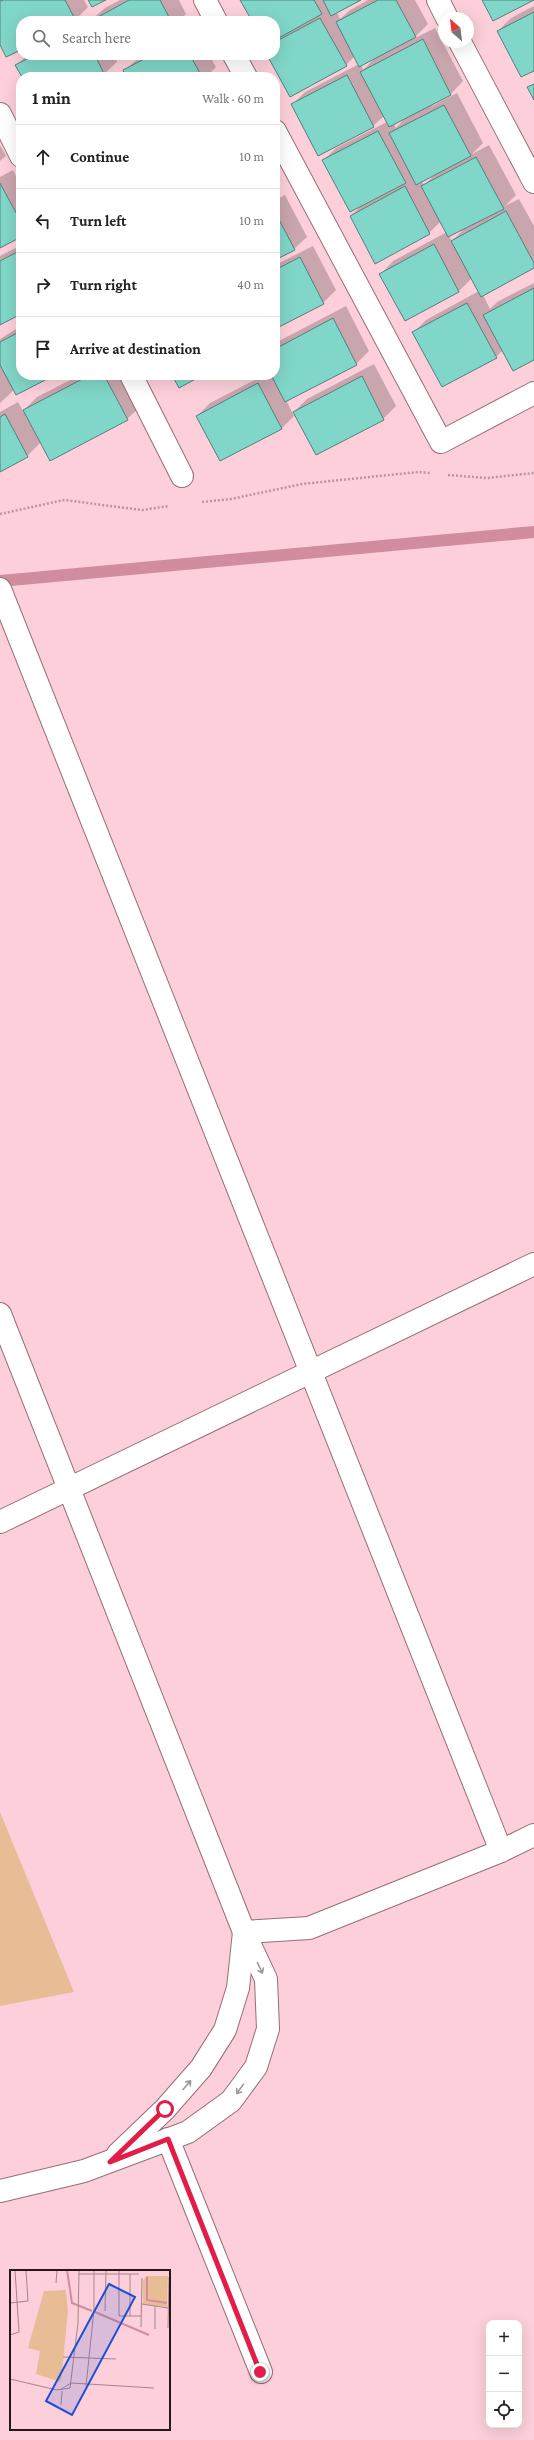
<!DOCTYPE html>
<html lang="en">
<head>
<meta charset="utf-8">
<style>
	body { margin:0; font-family:"Crimson Pro",serif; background:#f2f2f2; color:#222 }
	.controls { position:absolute; right:12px; bottom:12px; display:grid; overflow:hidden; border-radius:8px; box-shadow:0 4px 16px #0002 }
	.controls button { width:36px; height:36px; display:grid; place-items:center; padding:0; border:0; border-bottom:1px solid #e0e0e0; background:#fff; color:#222; font:20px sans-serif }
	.compass { position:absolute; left:438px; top:12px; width:36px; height:36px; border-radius:50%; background:#fff; box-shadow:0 4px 16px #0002; rotate:332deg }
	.stop { position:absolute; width:12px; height:12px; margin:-9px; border:3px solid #e11d48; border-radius:50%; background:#fff }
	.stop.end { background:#e11d48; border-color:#fff; box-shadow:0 1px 4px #0008 }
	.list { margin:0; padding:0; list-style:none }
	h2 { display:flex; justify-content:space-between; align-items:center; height:52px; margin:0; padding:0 16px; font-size:17px }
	h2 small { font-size:13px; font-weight:400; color:#767676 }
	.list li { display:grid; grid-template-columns:26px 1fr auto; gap:12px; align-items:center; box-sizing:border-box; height:64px; padding:0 16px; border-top:1px solid #e0e0e0 }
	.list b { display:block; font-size:15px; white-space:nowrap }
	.list em { font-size:13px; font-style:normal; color:#767676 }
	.icon { flex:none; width:22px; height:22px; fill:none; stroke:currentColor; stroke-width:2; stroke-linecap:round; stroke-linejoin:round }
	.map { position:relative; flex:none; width:534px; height:2440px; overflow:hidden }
	.search { position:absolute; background:#fff; box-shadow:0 4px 16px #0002; left:16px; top:16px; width:264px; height:44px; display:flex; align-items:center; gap:10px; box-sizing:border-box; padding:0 14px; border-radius:16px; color:#767676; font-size:15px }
	.panel { position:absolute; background:#fff; box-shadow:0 4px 16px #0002; left:16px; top:72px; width:264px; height:308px; border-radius:16px }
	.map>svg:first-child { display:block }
	.green { fill:#e8bc95 }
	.shadow { fill:#0003; fill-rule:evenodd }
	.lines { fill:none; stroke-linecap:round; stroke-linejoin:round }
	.stream { stroke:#d18d9e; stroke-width:12 }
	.building { fill:#80d6c8; stroke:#53817a }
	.minor-casing { stroke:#966e78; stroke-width:24 }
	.path { stroke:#b9959e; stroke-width:2.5; stroke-dasharray:2 2; stroke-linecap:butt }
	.minor { stroke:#fff; stroke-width:22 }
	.oneway { stroke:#9d9698 }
	.route { stroke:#e11d48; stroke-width:5 }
	.inset-river { fill:none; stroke:#d18d9e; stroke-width:2 }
	.inset-road { fill:none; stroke:#a6858d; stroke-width:1 }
	.view { fill:#1d4ed8; fill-opacity:0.15; stroke:#1d4ed8; stroke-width:2 }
	.inset-edge { fill:none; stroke:#25161a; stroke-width:2 }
</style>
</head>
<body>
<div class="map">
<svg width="534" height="2440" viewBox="0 0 534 2440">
	<rect width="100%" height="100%" fill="#fccfda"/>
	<path class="green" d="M0,1812l74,180 -74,14z"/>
	<g class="shadow">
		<path d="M0,0h84l4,7 -14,14h-53v28l-21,-6z"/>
		<path d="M120,0h59l7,14 -7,7h-89l15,-13z"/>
		<path d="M241,0h118l-22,12 3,7 10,-9 18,-10h47l13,24 -15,15 22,-11 28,53 -12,13 -20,10 1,2 25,-13 26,50 -11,11 17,-9 27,50 -11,11 14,-7 15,27v41l-51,28 7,14 7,-7 37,-19v76l-31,-9 -7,7 -82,-25 12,-12 53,-29 -7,-13 -13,13 -54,29 -24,-46 12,-13 54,-29 -6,-11 -12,12 -78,-17 12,-12 -39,-44 12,-12 51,-26 -3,-6 -11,10 -81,-21 13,-13 54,-28 -4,-8 -9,9 -78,-10h7v-34h-22zM375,58l-12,12 -2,-5zM405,118l-9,10 -2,-4zM435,175l-11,10 -3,-4zM465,228l-13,13 -3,-5z"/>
		<path d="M534,6v64l-36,-39 13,-13z"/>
		<path d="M27,55h92l-4,2 2,5 -16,15h-78l-6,-12z"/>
		<path d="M142,55h67l7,12 -10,10h-79l-3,-6z"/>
		<path d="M226,74l1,3h-6z"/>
		<path d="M0,145l6,11 -6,5z"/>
		<path d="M13,170l8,16v50l-21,11v-70z"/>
		<path d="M285,195l22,42 -13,12 -19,10v-59z"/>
		<path d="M21,245v67l-21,11v-67z"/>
		<path d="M313,246l23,44 -13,13 -48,25v-63z"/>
		<path d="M346,306l23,45 -13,13 -70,36 8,16 -13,13 -84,-13 13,-13 54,-28h11v-32z"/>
		<path d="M21,326v49h32l-39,15 -14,13v-64z"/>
		<path d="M374,364l22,42 -13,13 -89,-7 13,-13z"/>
		<path d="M80,375h43l17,32 -13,12 -86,23 -14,14 -27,15v-59l18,-10 5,9 14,-14z"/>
	</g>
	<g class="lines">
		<path class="stream" d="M0,581l534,-49"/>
	</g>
	<g class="building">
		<path d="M3,0h62l11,21h-55v29l-15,7 -6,-12v-44z"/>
		<path d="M88,0h18l-14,7z"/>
		<path d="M129,0h31l11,21h-80z"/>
		<path d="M240,0h74l8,14 -47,26v-19h-23z"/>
		<path d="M323,0h38l-30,16z"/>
		<path d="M378,0h18l20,37 -57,30 -23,-45z"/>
		<path d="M482,0h52l-41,21z"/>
		<path d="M534,12v59l-13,6 -24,-46z"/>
		<path d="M320,18l27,48 -57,31 -23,-42h8v-13z"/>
		<path d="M423,39l28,56 -62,32 -29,-55z"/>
		<path d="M35,55h60l10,21 -83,1 -7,-12z"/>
		<path d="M109,55h12l-9,5z"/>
		<path d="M152,55h38l12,22h-76l-3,-7z"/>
		<path d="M347,75l27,52 -56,29 -27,-52z"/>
		<path d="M534,84v16l-7,-13z"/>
		<path d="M444,105l27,51 -55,29 -27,-52z"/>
		<path d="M378,131l28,52 -56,29 -28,-52z"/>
		<path d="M476,157l28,52 -56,28 -27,-51z"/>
		<path d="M0,183l21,39v15l-21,11z"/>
		<path d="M405,186l25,48 -55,30 -25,-48z"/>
		<path d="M506,211l28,52v5l-53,29 -30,-56z"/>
		<path d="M275,212l20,38 -20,10z"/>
		<path d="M434,244l25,48 -54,29 -26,-47z"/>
		<path d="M21,250v64l-21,11v-64z"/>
		<path d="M300,257l24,47 -49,25v-59z"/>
		<path d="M534,288v72l-21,11 -30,-56z"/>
		<path d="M467,303l30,55 -55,29 -30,-55z"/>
		<path d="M333,318l24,47 -72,37 -14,-27h4v-26z"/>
		<path d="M21,331v44h34l-39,20 -16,-30v-23z"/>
		<path d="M90,375h14l24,45 -78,41 -27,-51z"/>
		<path d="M172,375h31l-24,13z"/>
		<path d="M362,376l22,44 -68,35 -23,-43z"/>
		<path d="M258,383l24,46 -62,32 -24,-45z"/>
		<path d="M5,414l23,43 -28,15v-55z"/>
	</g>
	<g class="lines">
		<g class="minor-casing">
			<g id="minor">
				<path d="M205,0l11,21"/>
				<path d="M438,0l9,18"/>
				<path d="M460,42l74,140"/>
				<path d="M234,55l12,22"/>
				<path d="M0,114l21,42"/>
				<path d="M275,131l166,311 93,-49"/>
				<path d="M131,375l51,101"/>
				<path d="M0,589l501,1262"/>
				<path d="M0,1314l244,618 22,47 2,50 -12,38 -25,34 -43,31 -104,39 -84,20"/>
				<path d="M0,1522l534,-258"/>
				<path d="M244,1932l65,-4 192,-77 33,-16"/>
				<path d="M168,2139l93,233"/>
				<path d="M118,2154l47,-45 36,-41 24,-38 13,-42 6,-56"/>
			</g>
		</g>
		<g class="path">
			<path d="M448,475l39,3 47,-5"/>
			<path d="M202,502l29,-3 71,-15 116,-12 13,1"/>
			<path d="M0,514l64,-14 78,10 27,-4"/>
		</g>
		<use href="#minor" class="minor"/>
	</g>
	<defs><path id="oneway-shaft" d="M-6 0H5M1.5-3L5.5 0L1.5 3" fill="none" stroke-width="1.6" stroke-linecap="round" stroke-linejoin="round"/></defs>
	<g class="oneway">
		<use href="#oneway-shaft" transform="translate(260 1968) rotate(65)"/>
		<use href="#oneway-shaft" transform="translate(187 2085) rotate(-49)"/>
		<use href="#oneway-shaft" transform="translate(240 2089) rotate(126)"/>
	</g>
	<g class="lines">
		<path class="route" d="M165,2109l-55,53 58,-23 92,233"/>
	</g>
	<g transform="translate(10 2270)">
		<rect width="160" height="160" fill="#fccfda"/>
		<path d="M136,6h22l-1,31 -24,-3v-23zM56,20l2,21 -7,71 -25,-8 4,-23 -12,-3 16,-57z" fill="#e8bc95"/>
		<path class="inset-river" d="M57,0l5,33 20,8M137,7v23l20,3M85,42l54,23"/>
		<path class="inset-road" d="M109,0v46h22M69,4h60M46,13l1,-13M0,33l18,-2 -2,-31M132,34l26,4M145,36v23M95,41l1,-41M120,46v-42M131,57l1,-49M158,58l1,-51M0,65l9,-3 -4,-62M53,87l53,2M0,109l47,11 13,-2 8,-65 1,-53M61,113l83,5M76,116l8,-76v-40M50,120l11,-7M51,135l1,-14M0,155v-13"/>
		<path class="view" d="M99,14l26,13 -63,118 -26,-14z"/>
		<rect width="160" height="160" class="inset-edge"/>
	</g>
</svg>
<div class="controls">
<button>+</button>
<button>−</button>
<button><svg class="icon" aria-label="locate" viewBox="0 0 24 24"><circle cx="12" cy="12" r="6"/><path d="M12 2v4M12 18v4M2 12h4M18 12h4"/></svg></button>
</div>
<svg class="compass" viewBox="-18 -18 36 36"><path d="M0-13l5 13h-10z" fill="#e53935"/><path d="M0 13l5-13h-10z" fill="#767676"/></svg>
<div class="stop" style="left:165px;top:2109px"></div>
<div class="stop end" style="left:260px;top:2372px"></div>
<div class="search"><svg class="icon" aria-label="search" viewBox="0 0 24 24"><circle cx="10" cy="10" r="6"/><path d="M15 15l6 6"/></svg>Search here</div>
<section class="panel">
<h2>1 min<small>Walk · 60 m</small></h2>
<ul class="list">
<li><svg class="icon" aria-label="ahead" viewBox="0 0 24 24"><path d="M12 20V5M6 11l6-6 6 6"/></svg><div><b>Continue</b></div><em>10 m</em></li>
<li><svg class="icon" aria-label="left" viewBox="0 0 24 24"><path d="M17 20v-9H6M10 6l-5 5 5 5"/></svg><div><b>Turn left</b></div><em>10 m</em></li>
<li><svg class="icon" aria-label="right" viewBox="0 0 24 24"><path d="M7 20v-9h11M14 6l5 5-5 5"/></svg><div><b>Turn right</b></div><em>40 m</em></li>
<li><svg class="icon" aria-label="arrive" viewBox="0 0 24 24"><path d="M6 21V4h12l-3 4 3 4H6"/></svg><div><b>Arrive at destination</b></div></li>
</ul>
</section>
</div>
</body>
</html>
